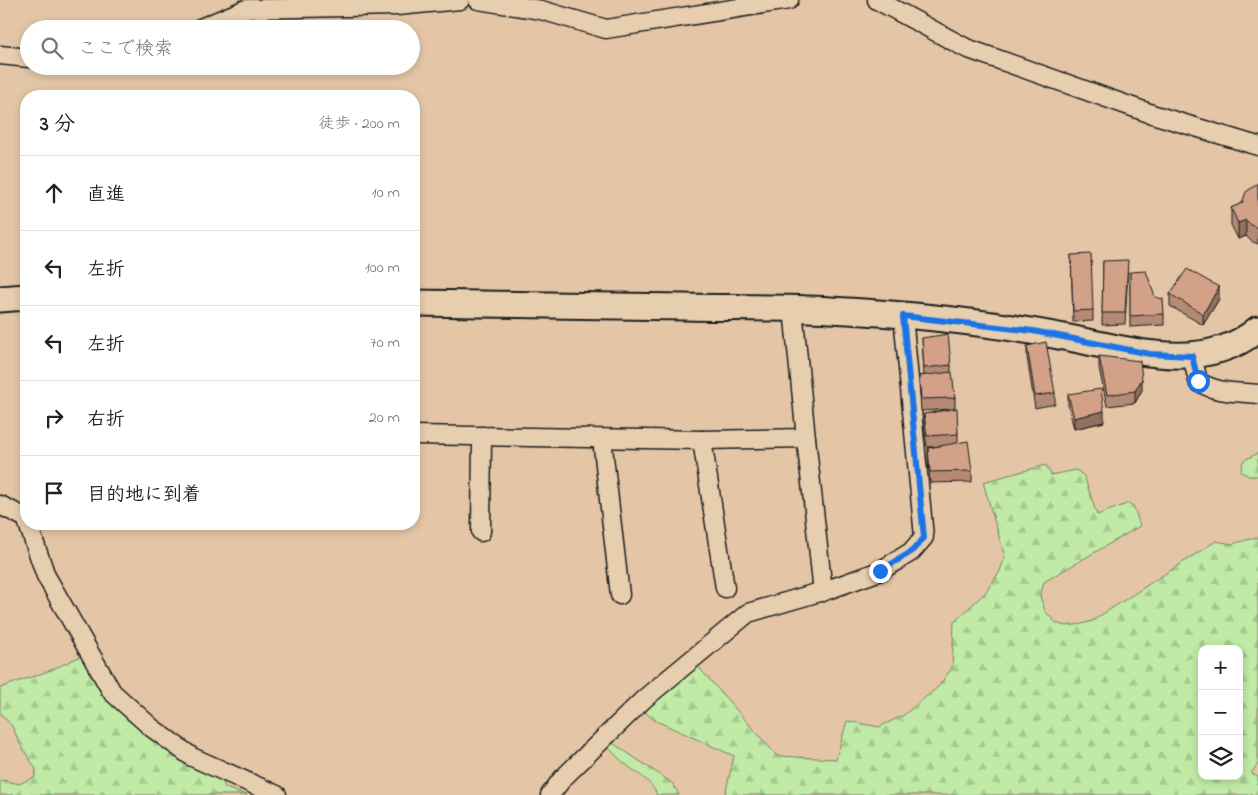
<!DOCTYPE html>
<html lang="ja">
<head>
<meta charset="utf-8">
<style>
	body { margin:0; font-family:"Indie Flower","Klee One",sans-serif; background:#f2f2f2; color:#222 }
	.controls { position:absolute; right:15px; bottom:15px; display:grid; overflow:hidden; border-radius:10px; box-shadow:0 2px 8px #0003 }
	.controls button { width:45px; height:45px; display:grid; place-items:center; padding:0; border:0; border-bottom:1px solid #e0e0e0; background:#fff; color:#222; font:25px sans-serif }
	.stop { position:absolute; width:15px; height:15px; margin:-11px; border:4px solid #1a73e8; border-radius:50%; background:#fff }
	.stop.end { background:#1a73e8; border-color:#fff; box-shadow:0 1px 5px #0008 }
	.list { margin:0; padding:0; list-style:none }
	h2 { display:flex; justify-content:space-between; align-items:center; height:65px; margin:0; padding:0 20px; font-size:21px }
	h2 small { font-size:16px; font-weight:400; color:#767676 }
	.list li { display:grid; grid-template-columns:32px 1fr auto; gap:15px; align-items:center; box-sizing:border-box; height:75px; padding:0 20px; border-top:1px solid #e0e0e0 }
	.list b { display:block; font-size:19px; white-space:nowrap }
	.list em { font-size:16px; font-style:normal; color:#767676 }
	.icon { flex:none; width:28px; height:28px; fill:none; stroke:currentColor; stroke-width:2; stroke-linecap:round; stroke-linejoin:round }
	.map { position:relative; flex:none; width:1258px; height:795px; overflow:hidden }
	.search { position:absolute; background:#fff; box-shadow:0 2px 8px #0003; left:20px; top:20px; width:400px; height:55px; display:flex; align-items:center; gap:12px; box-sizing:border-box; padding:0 18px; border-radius:28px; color:#767676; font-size:19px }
	.panel { position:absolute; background:#fff; box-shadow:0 2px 8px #0003; left:20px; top:90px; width:400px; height:440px; border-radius:20px }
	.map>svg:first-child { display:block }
	.forest { fill:url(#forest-firs); stroke:#6e8361; fill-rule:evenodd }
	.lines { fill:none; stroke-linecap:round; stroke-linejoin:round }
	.street-casing { stroke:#1c1c1c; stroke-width:21 }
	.secondary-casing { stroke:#1c1c1c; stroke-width:29 }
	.street { stroke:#e6ceae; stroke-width:18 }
	.secondary { stroke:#e6ceae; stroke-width:25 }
	.wall { fill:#b58a75; stroke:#1c1c1c }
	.shaded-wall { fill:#93715f; stroke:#1c1c1c }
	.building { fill:#d2a188; stroke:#1c1c1c }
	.route { stroke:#1a73e8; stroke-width:6 }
</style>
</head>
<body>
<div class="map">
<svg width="1258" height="795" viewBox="0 0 1258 795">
	<defs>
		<pattern id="forest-firs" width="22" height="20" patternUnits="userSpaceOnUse" patternTransform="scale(1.25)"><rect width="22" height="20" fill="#c0eaa6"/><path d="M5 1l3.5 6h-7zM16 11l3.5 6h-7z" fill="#a4c88e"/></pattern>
	</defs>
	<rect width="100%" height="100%" fill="#e4c6a7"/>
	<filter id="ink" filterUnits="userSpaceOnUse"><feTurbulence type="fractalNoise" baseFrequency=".02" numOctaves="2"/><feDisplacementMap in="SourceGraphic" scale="10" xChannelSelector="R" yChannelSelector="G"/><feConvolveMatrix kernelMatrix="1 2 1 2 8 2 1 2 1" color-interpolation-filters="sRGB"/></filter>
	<g filter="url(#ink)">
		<g class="forest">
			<path d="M1258,453v23h-9l-8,-4 2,-11z"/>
			<path d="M1046,465l5,10 25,-5 8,6 13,39 32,-12 5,4 6,19 -96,56 -4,14 5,15 11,12 10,3 16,-2 10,-3 124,-80 16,3 26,-7v227l-7,9 7,4v18h-533l9,-39 -80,-36 -13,-12 54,-45 82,93 59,3 11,-38 32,6 25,-12 34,-28 14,-19 2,-46 31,-29 15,-22 5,-14 -22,-75zM1202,649h37v127h-37z"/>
			<path d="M81,656l19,33 121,88 4,11 22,7h-247v-13l3,-2 16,4 16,-7 1,-8 -16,-25 -8,-18 -12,-13v-25l51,-18z"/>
			<path d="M610,741l62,42 7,12h-22c-5,-15 -23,-23 -34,-33 -6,-5 -11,-11 -17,-17z"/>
		</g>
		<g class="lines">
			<g class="street-casing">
				<g id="street">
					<path d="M478,0l63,10 65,19 183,-29"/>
					<path d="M877,0l89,48 186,66 106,32"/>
					<path d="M198,29l48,-20 151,-3 63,-6"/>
					<path d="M0,55l29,3"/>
					<path d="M1192,356l6,25c16,12 40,11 60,13"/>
					<path d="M414,435l288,5 104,-2 -13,-129"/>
					<path d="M806,438l17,154"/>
					<path d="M602,439l18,156"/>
					<path d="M702,440l23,148"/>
					<path d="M0,505l26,13"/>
					<path d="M28,524l18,52 66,116 40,36 40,29 85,38"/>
					<path d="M481,532l1,-96"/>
					<path d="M550,795l13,-17 81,-79 104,-86 82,-24 50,-18 31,-19 13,-15 -21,-221"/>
				</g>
			</g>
			<g class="secondary-casing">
				<g id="secondary">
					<path d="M0,299l26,-2"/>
					<path d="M414,303c90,1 180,3 270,4 49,1 98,0 146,3 78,4 158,12 234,27 63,12 139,38 194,-8"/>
				</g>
			</g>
			<use href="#street" class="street"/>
			<use href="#secondary" class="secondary"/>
		</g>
		<g class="wall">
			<path d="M1258,184v60l-7,-3 -5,-5 -8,3 -7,-14v-17l11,-5z"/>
			<path d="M1071,255l22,55v11l-20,1z"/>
			<path d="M1103,261l25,10 -3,53 -23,1z"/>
			<path d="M1130,272l25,25 9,17v11l-34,2z"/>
			<path d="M1170,294l49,5 -16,26 -33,-19z"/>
			<path d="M922,338l29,27v7l4,26v11l3,25v9l14,28v11l-42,1 -2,-23v-12l13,-2 -14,1 -3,-22v-11l26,-5 -29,2 -2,-35 5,-1z"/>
			<path d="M1027,346l28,47v11l-20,4 -8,-51z"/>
			<path d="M1099,356l43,34 -7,13 -28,3 -8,-38z"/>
			<path d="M1068,394l36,28 -30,7 -6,-24z"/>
		</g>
		<g class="shaded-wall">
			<path d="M1246,220v16l-8,3v-16z"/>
			<path d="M1219,287v12l-16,26v-11z"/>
			<path d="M1142,379v11l-7,13v-12z"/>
			<path d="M1104,411v11l-30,7v-11z"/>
		</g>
		<g class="building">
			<path d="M1257,184h1v44l-7,-3 -5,-5 -8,3 -7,-15 11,-5 4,-11z"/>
			<path d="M1091,254l2,56 -20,1 -2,-56z"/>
			<path d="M1128,260l-3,53h-23l1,-52z"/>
			<path d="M1187,269l32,18 -16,27 -33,-20z"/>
			<path d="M1146,271l9,26 8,2 1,15 -34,2v-44z"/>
			<path d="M948,334l3,31 -27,3 -2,-30z"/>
			<path d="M1046,342l9,51 -20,3 -8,-50z"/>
			<path d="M1099,356l41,5 2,18 -7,12 -28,4z"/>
			<path d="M952,372l3,26 -34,1 -2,-23z"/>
			<path d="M1101,389l3,22 -30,7 -6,-24z"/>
			<path d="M957,408l1,26 -31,2 -3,-22z"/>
			<path d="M968,441l4,30 -42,1 -2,-24z"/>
		</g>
	</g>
	<g class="lines" filter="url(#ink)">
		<path class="route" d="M880,571l31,-19 13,-14 -21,-222 130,15 117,23 42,2 6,25"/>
	</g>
</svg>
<div class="controls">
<button>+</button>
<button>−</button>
<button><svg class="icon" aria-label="layers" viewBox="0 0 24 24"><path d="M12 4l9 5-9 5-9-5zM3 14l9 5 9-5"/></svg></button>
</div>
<div class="stop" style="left:1198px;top:381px"></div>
<div class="stop end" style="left:880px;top:571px"></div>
<div class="search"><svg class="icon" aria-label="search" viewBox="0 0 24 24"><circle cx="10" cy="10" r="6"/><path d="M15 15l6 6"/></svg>ここで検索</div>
<section class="panel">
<h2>3 分<small>徒歩 · 200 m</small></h2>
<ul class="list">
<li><svg class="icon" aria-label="ahead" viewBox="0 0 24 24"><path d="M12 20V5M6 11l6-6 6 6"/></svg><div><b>直進</b></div><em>10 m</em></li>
<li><svg class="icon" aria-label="left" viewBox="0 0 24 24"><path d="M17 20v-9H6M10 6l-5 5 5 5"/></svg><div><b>左折</b></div><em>100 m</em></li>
<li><svg class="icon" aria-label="left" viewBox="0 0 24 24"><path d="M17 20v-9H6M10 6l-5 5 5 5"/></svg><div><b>左折</b></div><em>70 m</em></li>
<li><svg class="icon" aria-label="right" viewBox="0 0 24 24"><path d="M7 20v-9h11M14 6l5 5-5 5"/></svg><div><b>右折</b></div><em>20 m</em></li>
<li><svg class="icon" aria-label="arrive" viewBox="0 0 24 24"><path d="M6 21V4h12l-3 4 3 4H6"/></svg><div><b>目的地に到着</b></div></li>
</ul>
</section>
</div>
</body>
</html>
